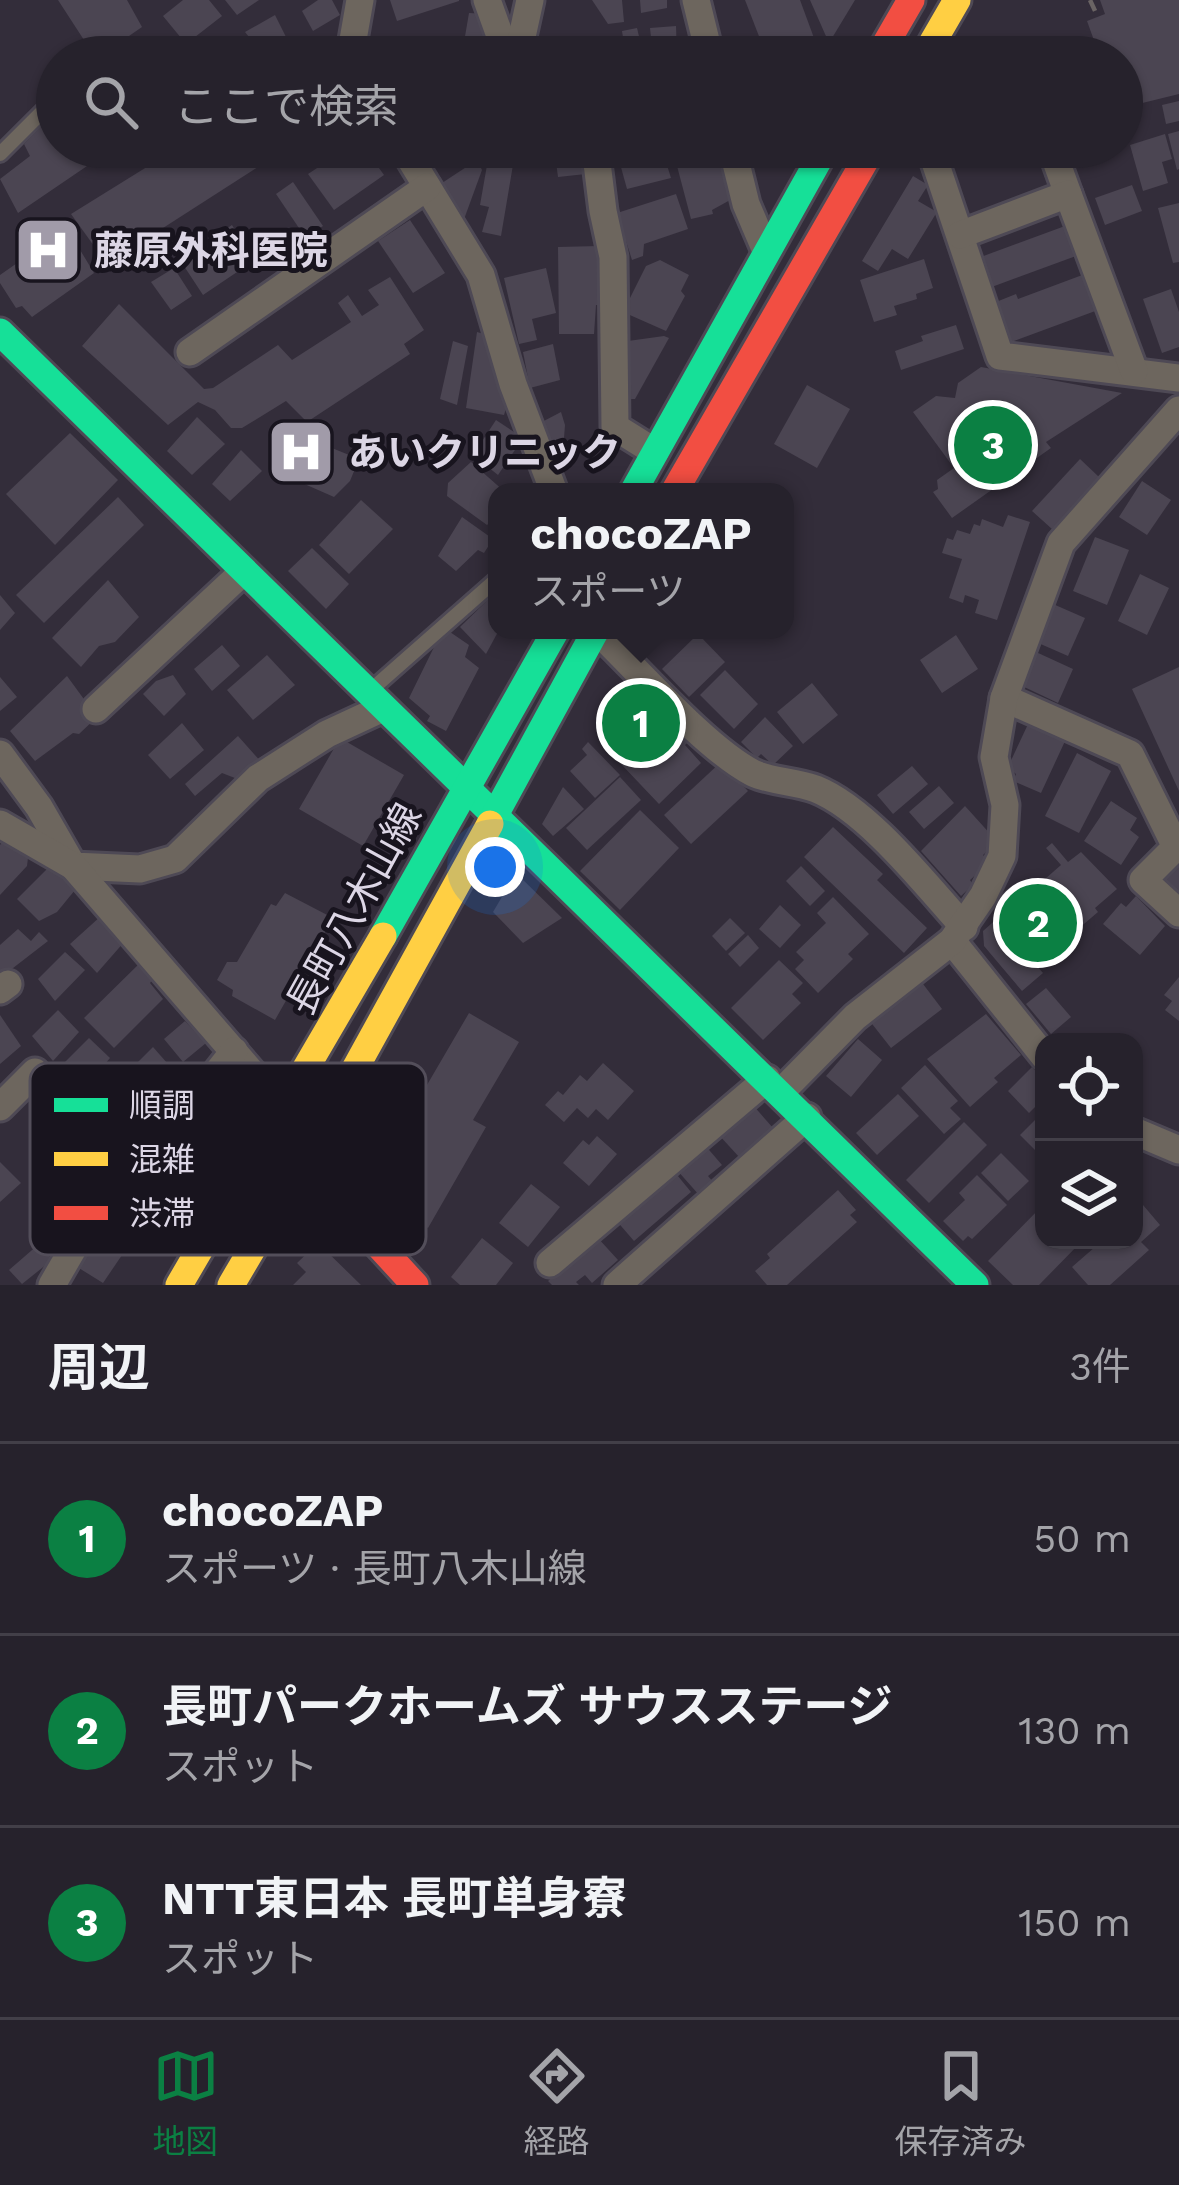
<!DOCTYPE html>
<html lang="ja">
<head>
<meta charset="utf-8">
<style>
	body { margin:0; font-family:"Work Sans","Noto Sans JP",sans-serif; background:#2e2a34; color:#f1f3f6 }
	.controls { position:absolute; right:36px; bottom:36px; display:grid; overflow:hidden; border-radius:24px; box-shadow:0 3px 9px #0004 }
	.controls button { width:108px; height:108px; display:grid; place-items:center; padding:0; border:0; border-bottom:3px solid #423f48; background:#26222c; color:#f1f3f6; font:60px sans-serif }
	.you { position:absolute; left:495px; top:867px; width:42px; height:42px; margin:-30px; border:9px solid #fff; border-radius:50%; background:#1a73e8; box-shadow:0 0 0 18px #1a73e833 }
	.badge { display:grid; place-items:center; width:78px; height:78px; border-radius:50%; background:#0b8043; color:#fff; font-size:39px; font-weight:700 }
	.pin { position:absolute; translate:-50% -50%; border:6px solid #fff; box-shadow:0 3px 12px #0006 }
	.popup { position:absolute; left:488px; top:483px; width:306px; height:156px; box-sizing:border-box; display:grid; place-content:center; border-radius:24px; background:#26222c; filter:drop-shadow(0 3px 9px #0005); font-size:39px; white-space:nowrap; color:#a4a4a9 }
	.popup b { font-size:45px; color:#f1f3f6 }
	.popup::after { content:''; position:absolute; left:50%; top:100%; margin-left:-24px; border:24px solid transparent; border-top-color:#26222c }
	.list { margin:0; padding:0; list-style:none }
	h2 { display:flex; justify-content:space-between; align-items:center; height:156px; margin:0; padding:0 48px; font-size:51px }
	h2 small { font-size:39px; font-weight:400; color:#a4a4a9 }
	.list li { display:grid; grid-template-columns:78px 1fr auto; gap:36px; align-items:center; box-sizing:border-box; height:192px; padding:0 48px; border-top:3px solid #423f48 }
	.list b { display:block; font-size:45px; white-space:nowrap }
	.list p { margin:0; font-size:39px; white-space:nowrap; color:#a4a4a9 }
	.list em { font-size:39px; font-style:normal; color:#a4a4a9 }
	.icon { flex:none; width:66px; height:66px; fill:none; stroke:currentColor; stroke-width:2; stroke-linecap:round; stroke-linejoin:round }
	.map { position:relative; flex:none; width:1179px; height:1285px; overflow:hidden }
	.search { position:absolute; background:#26222c; box-shadow:0 3px 9px #0004; left:36px; right:36px; top:36px; height:132px; display:flex; align-items:center; gap:30px; box-sizing:border-box; padding:0 42px; border-radius:66px; color:#a4a4a9; font-size:45px }
	.sheet { height:732px; background:#26222c }
	nav { display:flex; justify-content:space-around; align-items:center; box-sizing:border-box; height:168px; border-top:3px solid #423f48; background:#26222c; font-size:33px; color:#a4a4a9 }
	nav a { display:grid; justify-items:center; gap:6px }
	nav .on { color:#0b8043 }
	.map>svg:first-child { display:block }
	.building { fill:#4b4552 }
	.lines { fill:none; stroke-linecap:round; stroke-linejoin:round }
	.lane-casing { stroke:#4e4955; stroke-width:20 }
	.street-casing { stroke:#4e4955; stroke-width:33 }
	.fast-casing { stroke:#4e4955; stroke-width:33 }
	.slow-casing { stroke:#4e4955; stroke-width:33 }
	.jam-casing { stroke:#4e4955; stroke-width:33 }
	.path { stroke:#6a6464; stroke-width:4.5; stroke-dasharray:12 6; stroke-linecap:butt }
	.lane { stroke:#6d665e; stroke-width:14 }
	.street { stroke:#6d665e; stroke-width:27 }
	.fast { stroke:#16e098; stroke-width:27 }
	.slow { stroke:#ffcf43; stroke-width:27 }
	.jam { stroke:#f24e42; stroke-width:27 }
	.labels { text-anchor:middle; dominant-baseline:central; stroke-width:10; stroke-linejoin:round; paint-order:stroke }
	.poi-label { font-size:39px; font-weight:bold; fill:#dcd6e5; stroke:#18141e; text-anchor:start }
	.street-label { font-size:39px; fill:#dcd6e5; stroke:#18141e }
	.key { fill:#18141e; stroke:#534e5a; stroke-width:3 }
	.key-label { font-size:33px; fill:#dcd6e5 }
</style>
</head>
<body>
<div class="map">
<svg width="1179" height="1285" viewBox="0 0 1179 1285">
	<rect width="100%" height="100%" fill="#332d3a"/>
	<g class="building">
		<path d="M58,0h69l15,27 -26,18v12h-21z"/>
		<path d="M183,0h26l13,16 -36,28 -23,-28z"/>
		<path d="M225,0h34l-22,15z"/>
		<path d="M318,0h14l8,15 -27,16 -11,-20z"/>
		<path d="M390,0h69v1l-62,20z"/>
		<path d="M592,0h30l2,22 -16,2z"/>
		<path d="M640,0h27v8l-26,5z"/>
		<path d="M745,0h55l21,57h-54z"/>
		<path d="M810,0h45l-26,43z"/>
		<path d="M1100,0h79v94l-57,14v-51h-22l-13,-36 18,-7z"/>
		<path d="M469,13l17,1 4,10 -2,33h-31l-3,-5 9,-4z"/>
		<path d="M275,15l12,24 -23,17 -19,-24z"/>
		<path d="M676,26l1,31h-24l-3,-29z"/>
		<path d="M637,28l7,29h-18l-4,-26z"/>
		<path d="M171,37l14,20h-46z"/>
		<path d="M1179,101v20l-13,3 -4,-19z"/>
		<path d="M57,110v37h58l-97,66 -18,-34 30,-23 -6,-12z"/>
		<path d="M1179,131v38l-2,1 -9,-36z"/>
		<path d="M1165,134l7,25 -10,3 6,21 -25,8 -13,-46z"/>
		<path d="M179,147h85l8,11 -165,106 -36,-50z"/>
		<path d="M349,147h15l20,28 -50,35 -26,-36z"/>
		<path d="M422,147h26l6,8 -18,13z"/>
		<path d="M554,147h29l3,27 -28,3z"/>
		<path d="M672,147h41l19,52 -20,11 1,4 -22,5z"/>
		<path d="M742,147h32l-7,13z"/>
		<path d="M1064,147h52v1l-47,15z"/>
		<path d="M490,148l25,5 -14,83 -19,-4 7,-25 -9,-2z"/>
		<path d="M662,149l9,29 -44,11 -8,-29z"/>
		<path d="M477,160l5,10 -19,52 -21,-39z"/>
		<path d="M913,176l15,9 -10,16 19,11 -29,47 -16,-10 -14,22 -16,-10z"/>
		<path d="M293,182l30,44 -18,11 -29,-43z"/>
		<path d="M1132,185l10,26 -37,14 -10,-27z"/>
		<path d="M676,194l12,35 -44,15 -1,12 -11,4 -15,-47z"/>
		<path d="M1179,203v59l-6,1 -15,-55z"/>
		<path d="M62,220l32,53 -62,44 -10,-11 -6,2 -16,-25v-8l30,-21 -6,-9z"/>
		<path d="M410,220l35,53 -32,20 -35,-52z"/>
		<path d="M232,225l12,20 -8,7 7,16 -40,27 -23,-35z"/>
		<path d="M1065,226l11,30 -87,32 -11,-30z"/>
		<path d="M599,246l1,59h-4l-2,29h-35l-1,-87z"/>
		<path d="M924,259l9,29 -17,6 1,5 -23,7 3,9 -23,7 -14,-42z"/>
		<path d="M660,260l29,15 -8,16 4,5 -19,35 -43,-19 23,-46z"/>
		<path d="M174,268l18,28 -21,14 -20,-28z"/>
		<path d="M546,268l10,45 -24,6 5,21 -18,4 -15,-66z"/>
		<path d="M1085,274l13,36 -92,34 -15,-40 25,-10 2,5z"/>
		<path d="M390,277l34,53 -20,14 6,10 -103,68 -21,-21 -44,27h-11l-16,-18 -17,-8 -30,23 -86,-79 37,-42 85,85 9,-1 65,-43 14,15 59,-38 -13,-19 10,-8 14,21 17,-11 -11,-15z"/>
		<path d="M1171,289l8,23v35l-17,6 -19,-54z"/>
		<path d="M956,325l8,24 -63,21 -6,-19 28,-10 -2,-5z"/>
		<path d="M477,332l14,4 18,63 -5,16 -38,-7z"/>
		<path d="M664,336l5,2 -34,61h-8l1,-58z"/>
		<path d="M453,341l15,5 -11,59 -17,-6z"/>
		<path d="M553,344l7,36 -30,8 -7,-36z"/>
		<path d="M981,367l141,26 -76,49 5,6 -99,70 -19,-26 5,-3 -1,-9 17,-12 -41,-56 23,-16 19,2 3,-15z"/>
		<path d="M807,385l43,24 -33,59 -43,-24z"/>
		<path d="M561,412l4,13 -3,39 -6,3 -16,-44z"/>
		<path d="M197,417l28,27 -33,31 -25,-24z"/>
		<path d="M496,420l27,18 -25,37 -25,-20z"/>
		<path d="M290,431l69,28 -9,22 -16,16 -50,-22 -7,3 -8,-8z"/>
		<path d="M70,433l48,47 -63,65 -49,-51z"/>
		<path d="M241,450l21,21 -32,30 -18,-17z"/>
		<path d="M1080,459l19,18 -47,52 -20,-18z"/>
		<path d="M471,462l34,30h-8v23l-10,10 -40,-29 1,-13z"/>
		<path d="M1142,481l29,19 -24,35 -28,-18z"/>
		<path d="M118,497l26,28 -100,98 -28,-28z"/>
		<path d="M361,500l32,29 -44,45 -30,-29z"/>
		<path d="M1008,515l22,7 -33,98 -22,-7 4,-13 -14,-5 -2,8 -14,-5 13,-39 -20,-6 5,-15 6,2 4,-10 13,4 4,-10 6,2 2,-7 21,8z"/>
		<path d="M462,517l31,22 -9,14 -6,-3 -22,21 -18,-15z"/>
		<path d="M1095,537l34,13 -22,55 -34,-14z"/>
		<path d="M312,548l37,36 -23,25 -38,-38z"/>
		<path d="M1140,574l29,14 -22,47 -29,-14z"/>
		<path d="M108,580l31,37 -24,25 -16,4 -18,21 -29,-29z"/>
		<path d="M497,591l2,39 -13,24 -26,-27z"/>
		<path d="M0,595l15,18 -15,17z"/>
		<path d="M1053,604l32,14 -17,38 -32,-14z"/>
		<path d="M450,632l19,13 -4,12 14,11 -33,63 -19,-10 3,-5 -21,-18 28,-57z"/>
		<path d="M698,634l27,28 -36,35 -27,-28z"/>
		<path d="M956,635l22,34 -36,24 -22,-33z"/>
		<path d="M222,645l18,21 -28,25 -18,-22z"/>
		<path d="M1036,652l37,17 -15,34 -38,-18z"/>
		<path d="M267,655l28,30 -42,35 -26,-30z"/>
		<path d="M1179,667v124l-47,-102z"/>
		<path d="M725,670l33,34 -24,25 -34,-34z"/>
		<path d="M173,675l13,19 -22,22 -21,-22 13,-13z"/>
		<path d="M67,676l30,41 -18,17 -6,-1 -38,28 -25,-30z"/>
		<path d="M0,677l17,20 -17,14z"/>
		<path d="M812,683l26,32 -35,29 -26,-32z"/>
		<path d="M656,694l39,41 -10,10 16,18 -42,41 -56,-59z"/>
		<path d="M765,717l28,29 -20,19 -12,-11 -4,4 -16,-16z"/>
		<path d="M1029,722l37,17 -25,54 -28,-12 3,-7 -8,-7z"/>
		<path d="M182,723l22,27 -34,29 -22,-24z"/>
		<path d="M238,736l25,28 -23,16 -18,-7 -27,23 -10,-12z"/>
		<path d="M340,738l64,37 -41,71 -64,-37z"/>
		<path d="M588,742l32,33 -25,23 -25,-27 17,-16 -5,-6z"/>
		<path d="M1077,753l34,18 -32,62 -34,-17z"/>
		<path d="M721,762l27,29 -57,53 -27,-29z"/>
		<path d="M912,766l16,18 -35,30 -16,-19z"/>
		<path d="M620,777l21,23 -54,50 -21,-22z"/>
		<path d="M939,786l15,17 -30,26 -15,-17z"/>
		<path d="M563,787l21,22 -31,27 -11,-12z"/>
		<path d="M1111,801l26,17 -7,12 9,7 -18,28 -37,-24z"/>
		<path d="M965,806l28,31 1,8 -11,10 7,7 -20,18 3,5 -12,11 -40,-45z"/>
		<path d="M640,810l39,38 -59,62 -40,-39z"/>
		<path d="M833,827l50,47 -6,6 50,48 -23,25 -100,-96z"/>
		<path d="M4,840l24,18 -1,8 -27,29v-50z"/>
		<path d="M1052,843l16,19 13,-10 36,37 -22,19 3,4 -62,53 7,8 -21,18 -38,-45 -1,-15 17,-15 -6,-7 9,-8 -4,-5 11,-9 11,13 40,-35 -15,-17z"/>
		<path d="M1179,859v40l-20,-18z"/>
		<path d="M50,866l25,24 -18,22 -18,9 -22,-22z"/>
		<path d="M801,866l24,25 -15,15 -24,-25z"/>
		<path d="M516,873l46,45 -39,25 -30,-31z"/>
		<path d="M285,893l48,25 -58,102 -43,-24 1,-6 -16,-10 10,-18h10l34,-58 5,2z"/>
		<path d="M1136,896l29,30 -25,29 -37,-31 18,-21 5,4z"/>
		<path d="M833,897l36,37 -21,20 5,5 -35,34 -23,-24 9,-9 -8,-8 30,-29 -9,-10z"/>
		<path d="M780,905l21,20 -21,23 -21,-19z"/>
		<path d="M101,916l24,25 -28,32 -27,-29z"/>
		<path d="M730,918l15,15 -19,18 -14,-15z"/>
		<path d="M18,929l13,12 8,-9 9,9 -44,34 -4,-4v-26z"/>
		<path d="M748,935l11,13 -19,19 -12,-13z"/>
		<path d="M65,952l20,18 -30,31 -17,-22z"/>
		<path d="M779,960l24,23 -11,11 9,9 -38,37 -32,-32z"/>
		<path d="M142,961l12,17 -4,5 13,16 -49,49 -30,-30z"/>
		<path d="M1179,977v44l-14,-11 7,-9 -8,-6z"/>
		<path d="M920,980l22,29 -51,39 -22,-28z"/>
		<path d="M1046,988l25,29 -20,17 -25,-30z"/>
		<path d="M58,1010l21,22 -26,29 -21,-25z"/>
		<path d="M469,1013l50,29 -46,78 13,7 -58,101 -50,-29 8,-13 -17,-10 8,-14 17,9 22,-38 -13,-7z"/>
		<path d="M986,1014l35,41 -27,23 4,4 -28,25 -43,-48z"/>
		<path d="M0,1015l21,31 -21,18z"/>
		<path d="M185,1021l21,22 -23,19 -19,-23z"/>
		<path d="M89,1038l21,20 -34,40 -24,-23z"/>
		<path d="M858,1039l24,21 -31,37 -25,-21z"/>
		<path d="M153,1047l29,33 -19,17 -30,-30z"/>
		<path d="M603,1063l31,28 -26,29 -12,-11 -8,9 -11,-10 -13,14 -19,-17 13,-14 5,4 17,-20 7,6z"/>
		<path d="M925,1065l33,36 -8,7 11,11 -17,15 -43,-46z"/>
		<path d="M1032,1067l12,13 -4,15 4,3 -15,15 -21,-22z"/>
		<path d="M118,1086l24,19 -38,40 -22,-18z"/>
		<path d="M217,1094l17,12 -22,36 -21,-13z"/>
		<path d="M898,1094l21,22 -42,39 -21,-22z"/>
		<path d="M752,1104l21,24 -33,30 -22,-24z"/>
		<path d="M1044,1111v42l-3,3 -21,-21z"/>
		<path d="M964,1122l23,23 -58,58 -23,-23z"/>
		<path d="M79,1132l32,28 -18,21 -34,-28z"/>
		<path d="M597,1136l20,18 -28,32 -26,-23 20,-23 6,5z"/>
		<path d="M186,1141l19,12 -20,32 -19,-11 1,-4 -5,-4 9,-15 5,3z"/>
		<path d="M704,1144l18,21 -14,11 6,7 -14,13 -24,-27z"/>
		<path d="M1001,1153l28,28 -21,20 -27,-28z"/>
		<path d="M0,1162l21,21 -21,19z"/>
		<path d="M64,1170l18,23 -29,22 -16,-26z"/>
		<path d="M673,1170l18,22 -57,49 -19,-22z"/>
		<path d="M150,1171l27,19 -23,35 -28,-17z"/>
		<path d="M977,1175l30,30 -35,34 -4,-3 -5,5 -20,-20 22,-21 -6,-7z"/>
		<path d="M531,1184l29,23 -32,40 -29,-24z"/>
		<path d="M838,1190l18,20 -6,5 7,7 -70,63h-20l-12,-14 15,-13 -3,-4z"/>
		<path d="M1044,1204v36h39l-44,45h-26l-25,-24z"/>
		<path d="M1143,1205l17,20 -19,17 8,8 -39,35h-22l-16,-18 31,-27h31v-27z"/>
		<path d="M110,1211l29,19 -36,53 -29,-18z"/>
		<path d="M597,1237l21,23 -26,23 -7,-8 -9,7 3,3h-27l-4,-4z"/>
		<path d="M482,1238l31,25 -17,22h-36l-9,-8z"/>
		<path d="M318,1243l43,42h-68l13,-13 -9,-9z"/>
		<path d="M39,1244l13,16 -30,24 -13,-14z"/>
	</g>
	<g class="lines">
		<g class="lane-casing">
			<g id="lane">
				<path d="M0,154l57,-57"/>
				<path d="M371,690l126,-111"/>
			</g>
		</g>
		<g class="street-casing">
			<g id="street">
				<path d="M487,0l17,47 14,8"/>
				<path d="M696,0l14,57"/>
				<path d="M350,57l10,-57"/>
				<path d="M528,57l-10,-2 12,-55"/>
				<path d="M403,147l78,128 32,109 41,108"/>
				<path d="M595,147l8,64 10,46 2,170 40,25"/>
				<path d="M732,147l14,57 20,47"/>
				<path d="M930,147l70,209 179,22"/>
				<path d="M1051,147l17,47"/>
				<path d="M960,235l108,-41 66,177"/>
				<path d="M190,352l237,-165"/>
				<path d="M596,630c42,40 109,118 157,143 19,9 43,8 63,16 52,21 110,96 148,138"/>
				<path d="M1004,698l126,56 46,93 -33,33 36,33"/>
				<path d="M96,709l148,-138"/>
				<path d="M0,754l39,53 34,59 67,3 35,-10 83,-81 69,-44 56,-26"/>
				<path d="M0,824l73,42 180,208 38,25"/>
				<path d="M952,941l92,115"/>
				<path d="M0,990l8,-6"/>
				<path d="M781,1092l74,-75 97,-76 31,-45 19,-40 3,-51 -11,-48 10,-59 57,-155 118,-133"/>
				<path d="M0,1107l35,-35"/>
				<path d="M1134,1131l45,19"/>
				<path d="M550,1263l217,-184"/>
				<path d="M52,1285l22,-38 -7,-21 16,-20 87,-73 64,-82"/>
				<path d="M617,1285l190,-168"/>
			</g>
		</g>
		<g class="fast-casing">
			<g id="fast">
				<path d="M0,332l975,953"/>
				<path d="M633,492l193,-345"/>
				<path d="M490,824l106,-194"/>
				<path d="M383,936l173,-306"/>
			</g>
		</g>
		<g class="slow-casing">
			<g id="slow">
				<path d="M924,57l33,-57"/>
				<path d="M179,1285l204,-349"/>
				<path d="M231,1285l72,-122 187,-339"/>
			</g>
		</g>
		<g class="jam-casing">
			<g id="jam">
				<path d="M878,57l33,-57"/>
				<path d="M674,492l199,-345"/>
				<path d="M303,1163l112,122"/>
			</g>
		</g>
		<path class="path" d="M1090,0l6,13"/>
		<use href="#lane" class="lane"/>
		<use href="#street" class="street"/>
		<use href="#fast" class="fast"/>
		<use href="#slow" class="slow"/>
		<use href="#jam" class="jam"/>
	</g>
	<defs>
		<g id="hospital-square" transform="scale(3.45)"><rect x="-9" y="-9" width="18" height="18" rx="4" fill="#a19ba9" stroke="#18141e"/><path d="M-5-5h3v3.5h4V-5h3V5h-3V1.5h-4V5h-3Z" fill="#fff"/></g>
	</defs>
	<g fill-rule="evenodd">
		<use href="#hospital-square" x="48" y="250"/>
		<use href="#hospital-square" x="301" y="452"/>
	</g>
	<g class="labels">
		<g class="poi-label">
			<text x="94" y="250">藤原外科医院</text>
			<text x="348" y="452">あいクリニック</text>
		</g>
		<g class="street-label">
			<text transform="translate(354 909) rotate(-61)">長町八木山線</text>
		</g>
	</g>
	<rect x="30" y="1063" width="396" height="192" rx="18" class="key"/>
	<rect x="54" y="1098" width="54" height="14" fill="#16e098"/>
	<rect x="54" y="1152" width="54" height="14" fill="#ffcf43"/>
	<rect x="54" y="1206" width="54" height="14" fill="#f24e42"/>
	<g class="key-label">
		<text x="129" y="1117">順調</text>
		<text x="129" y="1171">混雑</text>
		<text x="129" y="1225">渋滞</text>
	</g>
</svg>
<div class="controls">
<button><svg class="icon" aria-label="locate" viewBox="0 0 24 24"><circle cx="12" cy="12" r="6"/><path d="M12 2v4M12 18v4M2 12h4M18 12h4"/></svg></button>
<button><svg class="icon" aria-label="layers" viewBox="0 0 24 24"><path d="M12 4l9 5-9 5-9-5zM3 14l9 5 9-5"/></svg></button>
</div>
<div class="you"></div>
<div class="pin badge" style="left:641px;top:723px">1</div>
<div class="popup"><b>chocoZAP</b>スポーツ</div>
<div class="pin badge" style="left:1038px;top:923px">2</div>
<div class="pin badge" style="left:993px;top:445px">3</div>
<div class="search"><svg class="icon" aria-label="search" viewBox="0 0 24 24"><circle cx="10" cy="10" r="6"/><path d="M15 15l6 6"/></svg>ここで検索</div>
</div>
<section class="sheet">
<h2>周辺<small>3件</small></h2>
<ul class="list">
<li><span class="badge">1</span><div><b>chocoZAP</b><p>スポーツ · 長町八木山線</p></div><em>50 m</em></li>
<li><span class="badge">2</span><div><b>長町パークホームズ サウスステージ</b><p>スポット</p></div><em>130 m</em></li>
<li><span class="badge">3</span><div><b>NTT東日本 長町単身寮</b><p>スポット</p></div><em>150 m</em></li>
</ul>
</section>
<nav>
<a class="on"><svg class="icon" aria-label="map" viewBox="0 0 24 24"><path d="M3 6l6-2 6 2 6-2v14l-6 2-6-2-6 2zM9 4v14M15 6v14"/></svg>地図</a>
<a><svg class="icon" aria-label="directions" viewBox="0 0 24 24"><path d="M12 3l9 9-9 9-9-9zM9 14v-3h6M13 9l2 2-2 2"/></svg>経路</a>
<a><svg class="icon" aria-label="saved" viewBox="0 0 24 24"><path d="M7 4h10v16l-5-4-5 4z"/></svg>保存済み</a>
</nav>
</body>
</html>
